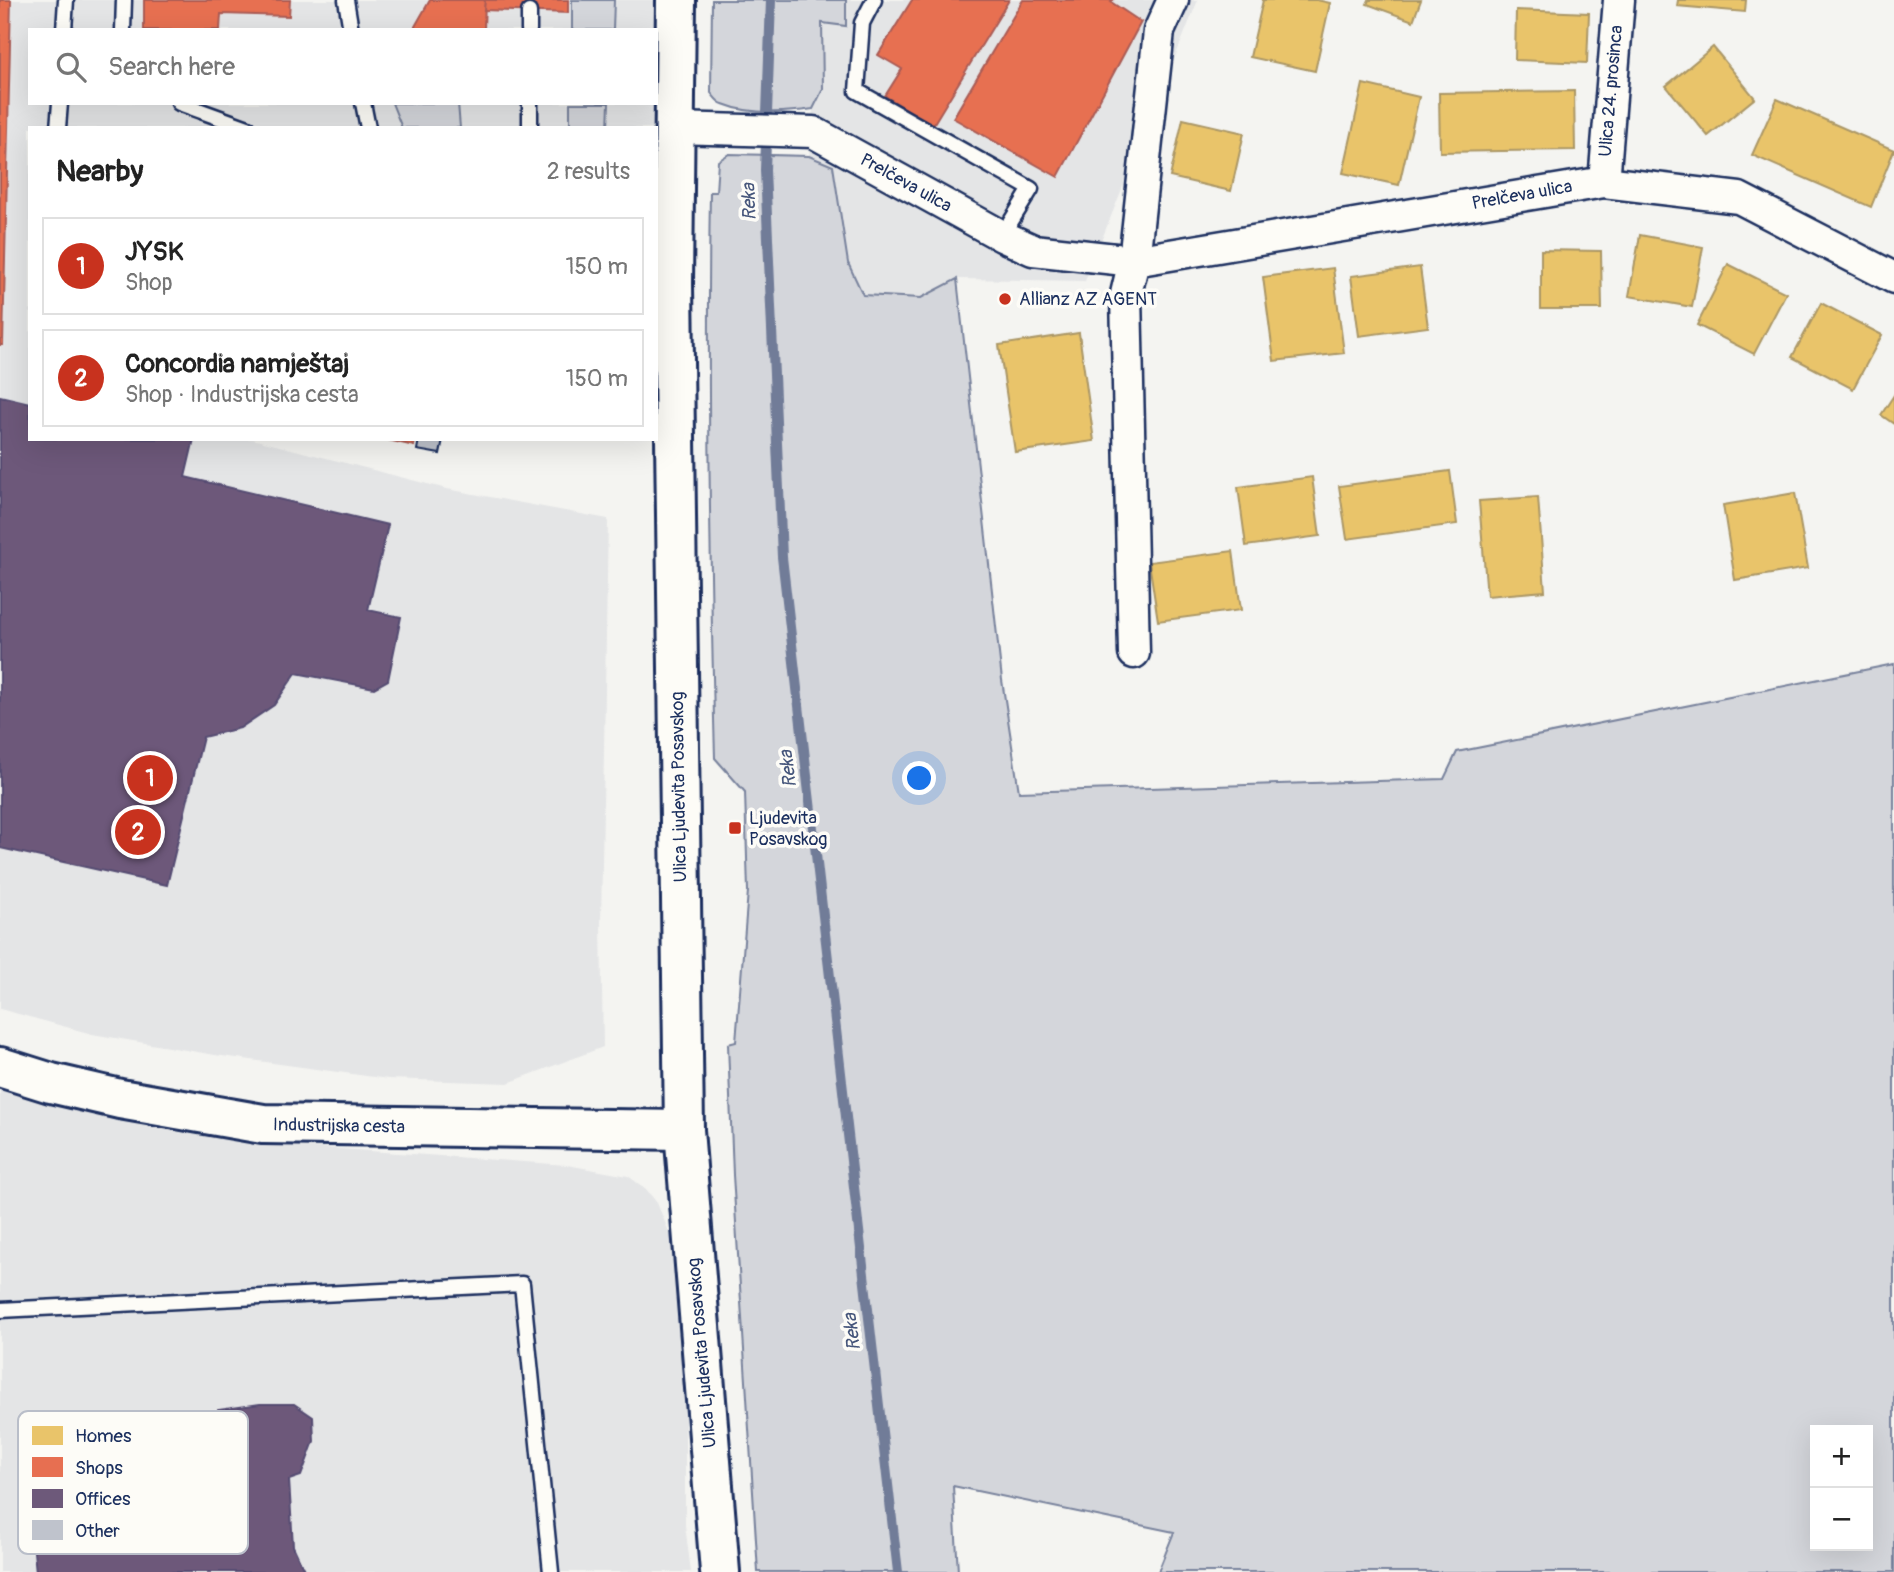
<!DOCTYPE html>
<html lang="en">
<head>
<meta charset="utf-8">
<style>
	body { margin:0; font-family:Pangolin,sans-serif; background:#f6f6f6; color:#222 }
	.controls { position:absolute; right:21px; bottom:21px; display:grid; overflow:hidden; border-radius:0px; box-shadow:0 7px 28px #0002 }
	.controls button { width:63px; height:63px; display:grid; place-items:center; padding:0; border:0; border-bottom:2px solid #e0e0e0; background:#fff; color:#222; font:35px sans-serif }
	.you { position:absolute; left:920px; top:779px; width:24px; height:24px; margin:-18px; border:5px solid #fff; border-radius:50%; background:#1a73e8; box-shadow:0 0 0 10px #1a73e833 }
	.badge { display:grid; place-items:center; width:46px; height:46px; border-radius:50%; background:#c8321e; color:#fff; font-size:23px; font-weight:700 }
	.pin { position:absolute; translate:-50% -50%; border:4px solid #fff; box-shadow:0 2px 7px #0006 }
	.list { margin:0; padding:0; list-style:none }
	h2 { display:flex; justify-content:space-between; align-items:center; height:91px; margin:0; padding:0 28px; font-size:30px }
	h2 small { font-size:23px; font-weight:400; color:#767676 }
	.list li { display:grid; grid-template-columns:46px 1fr auto; gap:21px; align-items:center; box-sizing:border-box; height:98px; margin:0 14px 14px; padding:0 14px; border:2px solid #e0e0e0; border-radius:0px }
	.list b { display:block; font-size:26px; white-space:nowrap }
	.list p { margin:0; font-size:23px; white-space:nowrap; color:#767676 }
	.list em { font-size:23px; font-style:normal; color:#767676 }
	.icon { flex:none; width:38px; height:38px; fill:none; stroke:currentColor; stroke-width:2; stroke-linecap:round; stroke-linejoin:round }
	.map { position:relative; flex:none; width:1894px; height:1572px; overflow:hidden }
	.search { position:absolute; background:#fff; box-shadow:0 7px 28px #0002; left:28px; top:28px; width:630px; height:77px; display:flex; align-items:center; gap:18px; box-sizing:border-box; padding:0 24px; border-radius:0px; color:#767676; font-size:26px }
	.panel { position:absolute; background:#fff; box-shadow:0 7px 28px #0002; left:28px; top:126px; width:630px; height:315px; border-radius:0px }
	.map>svg:first-child { display:block }
	.built { fill:#e4e5e6 }
	.green { fill:#d4d6db; stroke:#78829c; stroke-width:2; fill-rule:evenodd }
	.homes { fill:#e9c46a; stroke:#ab9766; stroke-width:2 }
	.shops { fill:#e76f51; stroke:#aa5c55; stroke-width:2 }
	.offices { fill:#6d597a; stroke:#544c72; stroke-width:2 }
	.lines { fill:none; stroke-linecap:round; stroke-linejoin:round }
	.stream { stroke:#717c98; stroke-width:10 }
	.building { fill:#bfc3cc; stroke:#1b2f5e; stroke-width:2 }
	.lane-casing { stroke:#1b2f5e; stroke-width:19 }
	.street-casing { stroke:#1b2f5e; stroke-width:35 }
	.secondary-casing { stroke:#1b2f5e; stroke-width:44 }
	.lane { stroke:#fdfcf7; stroke-width:14 }
	.street { stroke:#fdfcf7; stroke-width:30 }
	.secondary { stroke:#fdfcf7; stroke-width:38 }
	.poi-dot { fill:#c8321e; stroke:#fdfcf7; stroke-width:2.5 }
	.labels { text-anchor:middle; dominant-baseline:central; stroke-width:7; stroke-linejoin:round; paint-order:stroke }
	.street-label { font-size:18px; fill:#1b2f5e; stroke:#fdfcf7 }
	.poi-label { font-size:18px; fill:#1b2f5e; stroke:#fdfcf7; text-anchor:start }
	.water-label { font-size:19px; font-style:italic; fill:#46567b; stroke:#fdfcf7 }
	.key { fill:#fdfcf7; stroke:#b9bec9; stroke-width:2 }
	.key-label { font-size:19px; fill:#1b2f5e }
</style>
</head>
<body>
<div class="map">
<svg width="1894" height="1572" viewBox="0 0 1894 1572">
	<rect width="100%" height="100%" fill="#f4f4f1"/>
	<filter id="ink" filterUnits="userSpaceOnUse"><feTurbulence type="fractalNoise" baseFrequency=".0143" numOctaves="2"/><feDisplacementMap in="SourceGraphic" scale="14" xChannelSelector="R" yChannelSelector="G"/><feConvolveMatrix kernelMatrix="1 2 1 2 8 2 1 2 1" color-interpolation-filters="sRGB"/></filter>
	<g filter="url(#ink)">
		<g class="built">
			<path d="M0,0h656v30h-626v73h625l-1,25h-624v311h222l195,50 161,30 -7,404 2,124 -95,36 -120,-4 -173,-24 -123,-21 -92,-25z"/>
			<path d="M846,0h352l-113,281 -128,-2 -36,19 -58,-3 -15,-32 -15,-97 -24,-10 4,-47 10,-20 -1,-66 24,2z"/>
			<path d="M0,1090l178,42 93,12 296,21 61,11 18,13 11,14 19,46 9,159v117l6,47h-691z"/>
		</g>
		<g class="green">
			<path d="M572,0h42l-1,30h-41z"/>
			<path d="M712,0h134v26l-24,-3 1,66 -10,20c-28,4 -63,6 -90,-5 -5,-1 -8,-6 -12,-11z"/>
			<path d="M392,103h66l2,25h-58z"/>
			<path d="M570,103h39l-1,25h-38z"/>
			<path d="M729,154l80,2 24,10 15,97 15,32 58,3 36,-19 45,401 17,112 425,-13 13,-27 437,-88v908h-736l16,-40 -221,-46 5,86h-200l-25,-397 -5,-131 8,-2 12,-151 -3,-99 -30,-34c-5,-189 -8,-377 -5,-566h6l2,-31zM1815,1430h53v116h-53z"/>
		</g>
		<g class="homes">
			<path d="M1263,0h54l13,3 -15,68 -65,-14z"/>
			<path d="M1369,0h52l-8,21 -46,-17z"/>
			<path d="M1678,0h68l-1,12 -68,-6z"/>
			<path d="M1516,10l73,3 -2,50 -72,-3z"/>
			<path d="M1713,47l42,51 -47,38 -42,-50z"/>
			<path d="M1363,84l56,13 -20,88 -56,-12z"/>
			<path d="M1574,91l1,59 -135,2 -1,-59z"/>
			<path d="M1777,99l117,51 -23,57 -119,-52z"/>
			<path d="M1183,119l61,14 -13,58 -61,-14z"/>
			<path d="M1640,235l63,12 -11,60 -63,-11z"/>
			<path d="M1541,250l60,1 1,58h-61z"/>
			<path d="M1728,264l58,29 -32,61 -57,-29z"/>
			<path d="M1420,267l8,60 -69,9 -8,-60z"/>
			<path d="M1333,268l11,85 -70,8 -11,-84z"/>
			<path d="M1821,303l61,32 -29,54 -61,-32z"/>
			<path d="M1079,333l15,108 -79,11 -16,-107z"/>
			<path d="M1894,395v29l-13,-9z"/>
			<path d="M1450,471l7,53 -110,15 -8,-53z"/>
			<path d="M1312,477l8,59 -74,10 -8,-59z"/>
			<path d="M1795,493l13,75 -73,12 -12,-75z"/>
			<path d="M1538,497l7,94 -58,5 -8,-95z"/>
			<path d="M1233,551l8,59 -83,11 -9,-59z"/>
		</g>
		<g class="shops">
			<path d="M0,0h11l-8,345h-3z"/>
			<path d="M144,0h146l-1,16 -68,-2 -1,16h-76z"/>
			<path d="M430,0h55l-1,30h-71z"/>
			<path d="M485,0h83v13l-84,-3z"/>
			<path d="M912,0h97l-76,125 -48,-29 17,-27 -24,-14z"/>
			<path d="M1023,0h90l-2,2 30,20 -83,155 -105,-59z"/>
			<path d="M384,439h31l-1,7z"/>
		</g>
		<g class="offices">
			<path d="M0,396l30,7v36h164l-9,38 203,48 -20,85 33,7 -13,63 -14,8 -78,-15 -22,32 -34,23 -37,9 -36,148 -167,-37z"/>
			<path d="M260,1404h34l19,13 1,24 -13,35 -12,4 4,66 12,26h-269l-3,-30 33,-3 -5,-78 159,-13 -2,-38z"/>
		</g>
		<g class="lines">
			<path class="stream" d="M771,0l-6,170 17,387 116,1015"/>
		</g>
		<path class="building" d="M419,439h24l-3,15 -23,-4z"/>
		<g class="lines">
			<g class="lane-casing">
				<g id="lane">
					<path d="M346,0l5,30"/>
					<path d="M874,0l-12,23 -5,68 174,98 -29,47"/>
					<path d="M529,12v18"/>
					<path d="M64,30l2,-30"/>
					<path d="M123,30l1,-30"/>
					<path d="M179,103l69,25"/>
					<path d="M363,103l5,25"/>
					<path d="M530,103v25"/>
					<path d="M58,128l2,-25"/>
					<path d="M0,1310l522,-26 29,288"/>
				</g>
			</g>
			<g class="street-casing">
				<g id="street">
					<path d="M674,128l139,4 189,104 31,14 101,11 470,-79 135,16 155,80"/>
					<path d="M1604,182l15,-182"/>
					<path d="M1134,653l-8,-359 8,-33 25,-230 14,-31"/>
				</g>
			</g>
			<g class="secondary-casing">
				<g id="secondary">
					<path d="M676,0l-3,284 11,846 36,442"/>
					<path d="M0,1067l51,16 69,16 143,25 421,6"/>
				</g>
			</g>
			<use href="#lane" class="lane"/>
			<use href="#street" class="street"/>
			<use href="#secondary" class="secondary"/>
		</g>
	</g>
	<g class="poi-dot">
		<circle cx="1005" cy="299" r="7"/>
		<rect x="728" y="821" width="14" height="14" rx="3.5"/>
	</g>
	<g class="labels">
		<g class="street-label">
			<text transform="translate(1611 91) rotate(-85)">Ulica 24. prosinca</text>
			<text transform="translate(906 183) rotate(29)">Prelčeva ulica</text>
			<text transform="translate(1522 195) rotate(-10)">Prelčeva ulica</text>
			<text transform="translate(679 787) rotate(-91)">Ulica Ljudevita Posavskog</text>
			<text transform="translate(339 1126) rotate(1)">Industrijska cesta</text>
			<text transform="translate(702 1353) rotate(-95)">Ulica Ljudevita Posavskog</text>
		</g>
		<g class="poi-label">
			<text x="1019" y="299">Allianz AZ AGENT</text>
			<text x="749" y="818">Ljudevita<tspan x="749" dy="21">Posavskog</tspan></text>
		</g>
		<g class="water-label">
			<text transform="translate(749 202) rotate(-92)">Reka</text>
			<text transform="translate(788 769) rotate(-97)">Reka</text>
			<text transform="translate(852 1332) rotate(-97)">Reka</text>
		</g>
	</g>
	<rect x="18" y="1411" width="230" height="143" rx="10" class="key"/>
	<rect x="32" y="1426" width="31" height="19" fill="#e9c46a"/>
	<rect x="32" y="1457" width="31" height="20" fill="#e76f51"/>
	<rect x="32" y="1489" width="31" height="19" fill="#6d597a"/>
	<rect x="32" y="1520" width="31" height="20" fill="#bfc3cc"/>
	<g class="key-label">
		<text x="75" y="1442">Homes</text>
		<text x="75" y="1474">Shops</text>
		<text x="75" y="1505">Offices</text>
		<text x="75" y="1537">Other</text>
	</g>
</svg>
<div class="controls">
<button>+</button>
<button>−</button>
</div>
<div class="you"></div>
<div class="pin badge" style="left:150px;top:778px">1</div>
<div class="pin badge" style="left:138px;top:832px">2</div>
<div class="search"><svg class="icon" aria-label="search" viewBox="0 0 24 24"><circle cx="10" cy="10" r="6"/><path d="M15 15l6 6"/></svg>Search here</div>
<section class="panel">
<h2>Nearby<small>2 results</small></h2>
<ul class="list">
<li><span class="badge">1</span><div><b>JYSK</b><p>Shop</p></div><em>150 m</em></li>
<li><span class="badge">2</span><div><b>Concordia namještaj</b><p>Shop · Industrijska cesta</p></div><em>150 m</em></li>
</ul>
</section>
</div>
</body>
</html>
